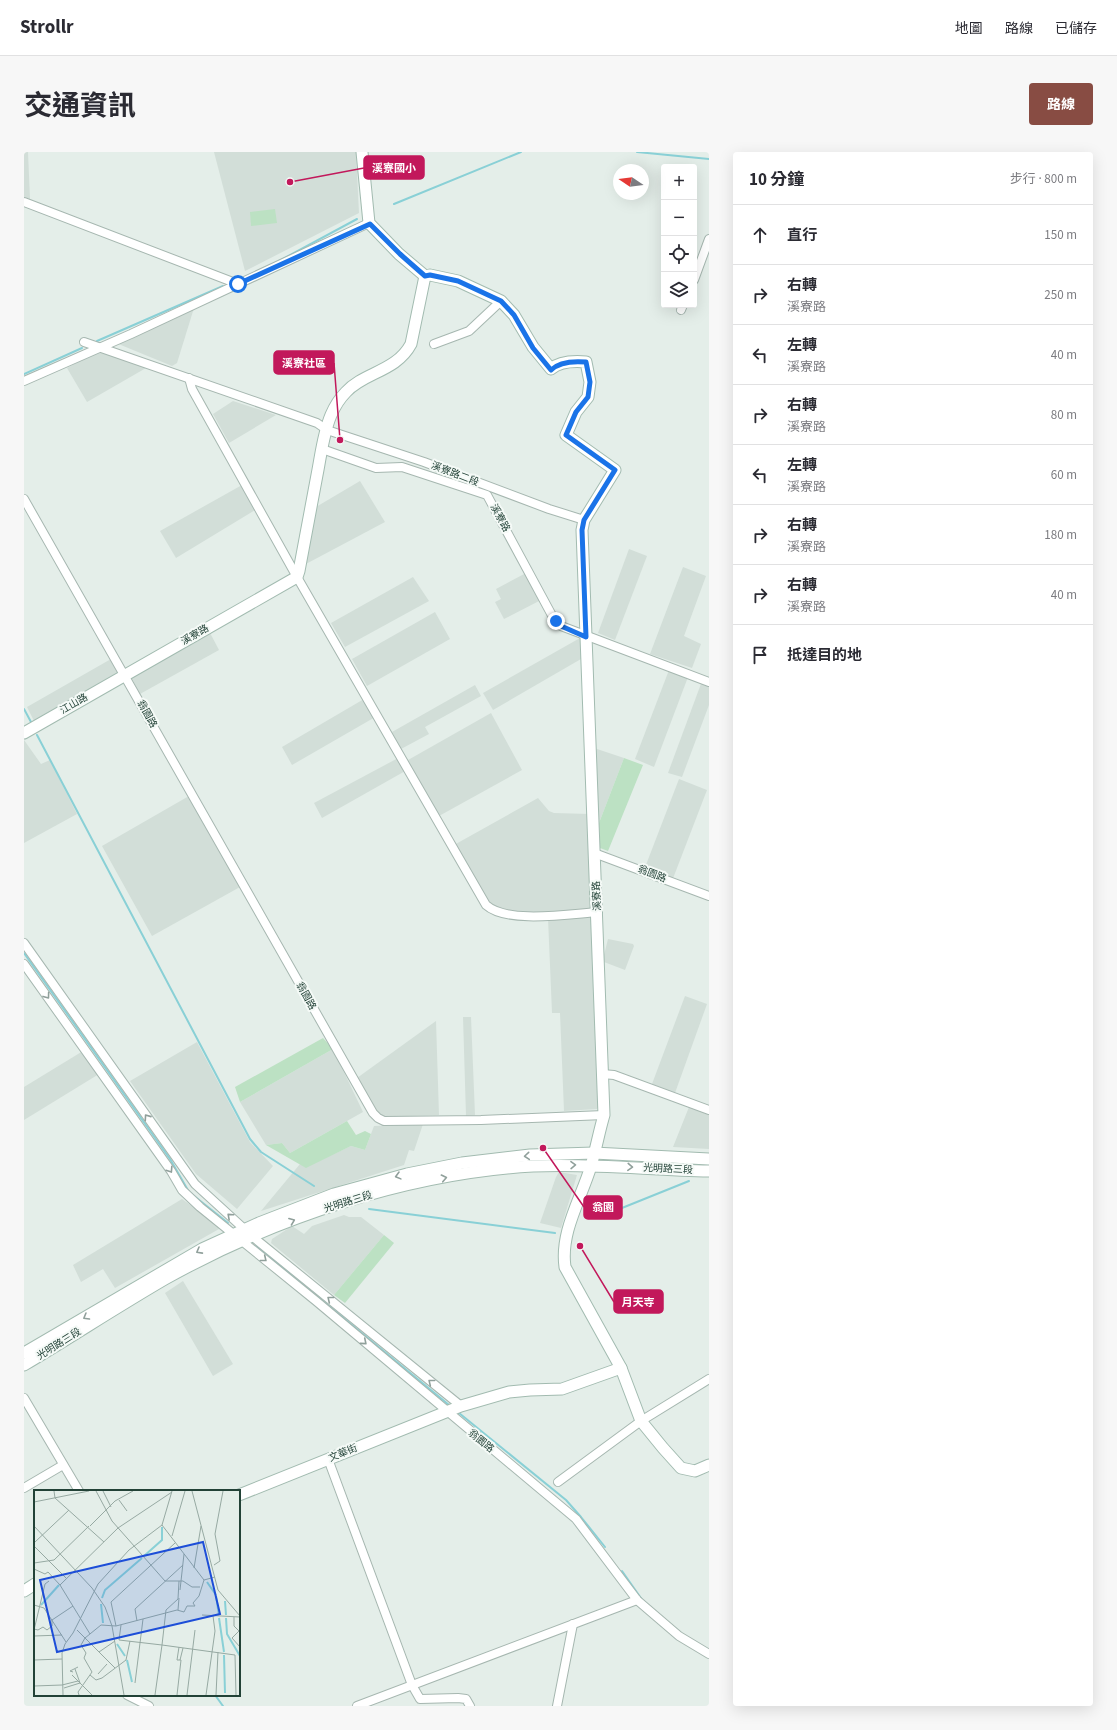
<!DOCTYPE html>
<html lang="zh-TW">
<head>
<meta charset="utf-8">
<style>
	body { margin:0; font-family:"Source Sans 3","Noto Sans TC",sans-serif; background:#f7f7f7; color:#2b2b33 }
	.controls { position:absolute; right:12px; top:12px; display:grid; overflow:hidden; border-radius:4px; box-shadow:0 4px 16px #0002 }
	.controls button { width:36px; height:36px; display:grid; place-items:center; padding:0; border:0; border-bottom:1px solid #e1e1e2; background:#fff; color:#2b2b33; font:20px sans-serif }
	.compass { position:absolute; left:589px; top:12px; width:36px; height:36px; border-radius:50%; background:#fff; box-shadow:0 4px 16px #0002; rotate:283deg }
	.stop { position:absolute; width:12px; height:12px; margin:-9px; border:3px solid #1a73e8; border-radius:50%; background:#fff }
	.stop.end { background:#1a73e8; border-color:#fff; box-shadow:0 1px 4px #0008 }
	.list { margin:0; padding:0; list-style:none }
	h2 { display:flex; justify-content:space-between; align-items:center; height:52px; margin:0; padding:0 16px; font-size:17px }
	h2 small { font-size:13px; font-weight:400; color:#7c7c81 }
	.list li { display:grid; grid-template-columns:26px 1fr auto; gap:12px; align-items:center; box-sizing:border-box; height:60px; padding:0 16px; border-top:1px solid #e1e1e2 }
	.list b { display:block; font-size:15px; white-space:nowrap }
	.list p { margin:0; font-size:13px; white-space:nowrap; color:#7c7c81 }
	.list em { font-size:13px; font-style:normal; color:#7c7c81 }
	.icon { flex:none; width:22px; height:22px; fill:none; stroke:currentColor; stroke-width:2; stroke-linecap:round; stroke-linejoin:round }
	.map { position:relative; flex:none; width:685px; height:1554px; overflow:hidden; border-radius:4px }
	header { display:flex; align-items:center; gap:24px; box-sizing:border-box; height:56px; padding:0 20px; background:#fff; border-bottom:1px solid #e1e1e2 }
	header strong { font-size:19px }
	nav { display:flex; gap:22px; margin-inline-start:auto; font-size:14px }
	.intro { display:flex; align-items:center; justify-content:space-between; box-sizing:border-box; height:96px; padding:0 24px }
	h1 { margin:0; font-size:28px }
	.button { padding:10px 18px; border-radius:4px; background:#884c43; color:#fff; font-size:14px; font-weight:700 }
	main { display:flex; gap:24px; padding:0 24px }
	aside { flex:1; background:#fff; border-radius:4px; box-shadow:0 4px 16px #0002 }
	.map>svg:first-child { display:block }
	.built { fill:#d2ded8 }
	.green { fill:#bce1c3 }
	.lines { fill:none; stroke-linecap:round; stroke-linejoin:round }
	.stream { stroke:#89d0d6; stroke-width:2 }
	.street-casing { stroke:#a6b7b0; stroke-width:10 }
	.secondary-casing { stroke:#a2bbb0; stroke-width:13 }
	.street { stroke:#fff; stroke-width:8 }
	.secondary { stroke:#fff; stroke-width:11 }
	.oneway { stroke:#90a09b }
	.route { stroke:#1a73e8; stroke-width:5 }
	.labels { text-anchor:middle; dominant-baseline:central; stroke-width:4; stroke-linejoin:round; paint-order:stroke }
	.street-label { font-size:10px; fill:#224237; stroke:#f5faf7 }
	.inset-river { fill:none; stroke:#89d0d6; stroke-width:2 }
	.inset-road { fill:none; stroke:#96a9a2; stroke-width:1 }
	.view { fill:#1d4ed8; fill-opacity:0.15; stroke:#1d4ed8; stroke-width:2 }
	.inset-edge { fill:none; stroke:#224237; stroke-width:2 }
	.leader { fill:none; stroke:#c2185b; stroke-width:1.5 }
	.callout-dot { fill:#c2185b; stroke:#f5faf7; stroke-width:1.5 }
	.callout { fill:#c2185b; stroke:#c2185b; stroke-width:1.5 }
	.callout-label { font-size:11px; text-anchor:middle; font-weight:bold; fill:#fff }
</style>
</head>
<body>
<header>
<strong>Strollr</strong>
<nav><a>地圖</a><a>路線</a><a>已儲存</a></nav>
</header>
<div class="intro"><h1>交通資訊</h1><a class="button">路線</a></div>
<main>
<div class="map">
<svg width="685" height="1554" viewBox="0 0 685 1554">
	<rect width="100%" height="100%" fill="#e4eee9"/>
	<g class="built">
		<path d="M0,0h4l2,47 -6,-2z"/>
		<path d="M190,0h142l3,61 -114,58z"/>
		<path d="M170,156l-17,55 -5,3 -56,-23z"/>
		<path d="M77,198l45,18 -59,34 -20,-34z"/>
		<path d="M209,249l43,14 -47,28 -16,-29z"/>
		<path d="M336,329l25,41 -81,43 12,-58z"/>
		<path d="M218,333l15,24 -81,49 -16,-27z"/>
		<path d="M605,397l18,7 -32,84 -17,-7z"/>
		<path d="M659,415l23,9 -22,60 17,8 -9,24 -42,-14z"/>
		<path d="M502,421l15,27 -37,19 -9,-17 6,-3 -5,-10z"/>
		<path d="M389,425l16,24 -84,46 -14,-24z"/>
		<path d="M411,460l15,27 -83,47 -15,-27z"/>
		<path d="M185,479l10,19 -79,44 -10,-19z"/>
		<path d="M556,486l1,21 -88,51 -10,-17z"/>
		<path d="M87,507l10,16 -86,48 -8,-16z"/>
		<path d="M645,518l19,7 -34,90 -19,-8z"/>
		<path d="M678,529l7,3v21l-27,72 -14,-4z"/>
		<path d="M451,533l6,11 -56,31 4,7 -28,15 -9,-17z"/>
		<path d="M340,547l13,17 -85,49 -10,-18z"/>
		<path d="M467,561l31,57 -83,46 -31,-56z"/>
		<path d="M0,588l17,24 9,-4 27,54 -53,29z"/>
		<path d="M573,597l27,9 -25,65 -4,-71z"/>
		<path d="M376,605l7,13 -85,48 -8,-15z"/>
		<path d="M655,627l28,11 -35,91 -28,-11z"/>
		<path d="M165,644l51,91 -88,49 -50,-90z"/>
		<path d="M514,646l11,13 5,2 36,1 3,93 -4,4 -87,3 -9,-4 -39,-65z"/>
		<path d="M566,764l3,1 7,188 -3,4 -33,2 -4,-98h-8l-4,-95z"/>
		<path d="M584,787l25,5 1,2 -9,24 -21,-8v-7z"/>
		<path d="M661,844l22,8 -32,89 -23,-9z"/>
		<path d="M439,865h8l4,98 -9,1z"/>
		<path d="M412,869l3,94 -59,2 -23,-39z"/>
		<path d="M173,890l53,100 23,24 -36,43 -41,-35 -66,-93z"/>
		<path d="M309,897l30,63 -73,41 -8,-10 -16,2 -26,-43z"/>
		<path d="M59,899l16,23 -75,46v-33z"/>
		<path d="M665,955l20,8v34l-36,-2z"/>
		<path d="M399,972l-9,27 -5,-1 -5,15 -143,46 39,-47 6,3 45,-21 14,4 9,-24z"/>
		<path d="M535,1020l18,3 -16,53 -21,-5 16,-46z"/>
		<path d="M158,1047l35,25 2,5 -104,59 -12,-19 -22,13 -8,-17z"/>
		<path d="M320,1063l5,2h12l23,18 -50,60 -63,-52 1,-4 20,-13 12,8 8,-8z"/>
		<path d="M159,1129l50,83 -20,12 -48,-83z"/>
	</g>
	<g class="green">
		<path d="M251,57l2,14 -26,3 -1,-14z"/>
		<path d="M600,606l19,7 -35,86 -8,-3 -1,-25z"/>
		<path d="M299,886l10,11 -93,53 -5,-15z"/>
		<path d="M323,969l9,14 9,-4 6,3 -6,16 -14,-4 -45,22 -40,-23 16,-2 8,10z"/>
		<path d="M360,1083l10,8 -49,60 -11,-8z"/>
	</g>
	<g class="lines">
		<g class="stream">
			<path d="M613,0l72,7"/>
			<path d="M370,52l127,-52"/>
			<path d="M255,109l78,-42"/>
			<path d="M73,189l126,-55"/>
			<path d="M0,222l58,-26"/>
			<path d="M0,557l7,13"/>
			<path d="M13,583l213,404 11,13 53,34"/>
			<path d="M0,801l146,206 19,33 39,31"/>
			<path d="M345,1057l186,24"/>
			<path d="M588,1060l77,-31"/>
			<path d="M232,1094l193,159"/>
			<path d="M435,1261l107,87 15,17 24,30"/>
			<path d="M598,1419l21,30"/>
			<path d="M191,1543l8,11"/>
		</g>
		<g class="street-casing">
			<g id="street">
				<path d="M0,50l214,82"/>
				<path d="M670,128l15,-41"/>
				<path d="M657,158l2,-5"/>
				<path d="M60,190l233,81 10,7 97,32 125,47 35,11"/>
				<path d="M410,192l35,-13 32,-30"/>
				<path d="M165,226l3,11 105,188 189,328c21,19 83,9 112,7"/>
				<path d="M0,229l107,-47 238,-111"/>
				<path d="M298,297l54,19 26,-1 85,28 68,126 6,5 148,56"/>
				<path d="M0,347l349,614 5,5 6,3 97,-1 123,-5"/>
				<path d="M570,701l115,43"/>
				<path d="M0,791l171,241 58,53 208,169"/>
				<path d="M0,812l147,207 11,19 18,17 116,94 260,218 61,81 42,36 30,18"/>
				<path d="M578,922l12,1 95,35"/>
				<path d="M0,1246l55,93"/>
				<path d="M304,1307l84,226 8,14 38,-1 8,1 4,7"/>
				<path d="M534,1330l83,-61 68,-42"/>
				<path d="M0,1336l39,-23"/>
				<path d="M103,1543l22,11"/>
				<path d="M333,1554l280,-106"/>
				<path d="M533,1554l16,-82"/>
			</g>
		</g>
		<g class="secondary-casing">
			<g id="secondary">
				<path d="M338,0l7,71 30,31 26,22"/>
				<path d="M401,124l5,-1 28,6 43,20 13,14 19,32 18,22c9,-8 23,-8 35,-7l4,20 -2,15 -12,15 -10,23 49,35 -31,50 -2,10 22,585c-5,17 -8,34 -13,51 -10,33 -31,66 -26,101l56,101 20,53 22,27 18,20 14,3 14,-6"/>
				<path d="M0,581l273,-156 2,-6c6,-32 12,-64 18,-96 4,-20 6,-41 14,-60 3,-7 9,-17 15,-23 18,-20 50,-20 65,-48l14,-68"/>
				<path d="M0,1201l178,-104 57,-26 75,-29 73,-20 55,-11 68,-8 64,-2 115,6"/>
				<path d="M0,1213c47,-28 93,-58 141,-86 109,-61 243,-106 368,-113 59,-3 117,4 176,5"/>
				<path d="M215,1343l222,-89 48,-14 21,-2 32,-1 59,-21"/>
				<path d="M0,1439l11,-7"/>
			</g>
		</g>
		<use href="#street" class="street"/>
		<use href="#secondary" class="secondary"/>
	</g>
	<defs><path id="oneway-chevron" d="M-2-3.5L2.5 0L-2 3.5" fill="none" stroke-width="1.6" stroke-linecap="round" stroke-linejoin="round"/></defs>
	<g class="oneway">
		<use href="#oneway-chevron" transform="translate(23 844) rotate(54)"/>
		<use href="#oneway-chevron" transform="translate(123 965) rotate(-125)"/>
		<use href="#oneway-chevron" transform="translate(503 1004) rotate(175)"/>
		<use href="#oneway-chevron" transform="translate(549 1013) rotate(-1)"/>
		<use href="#oneway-chevron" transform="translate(606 1015) rotate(3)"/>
		<use href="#oneway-chevron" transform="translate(146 1018) rotate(57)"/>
		<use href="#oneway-chevron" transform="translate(374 1024) rotate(165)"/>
		<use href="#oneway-chevron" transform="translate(420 1026) rotate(-12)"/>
		<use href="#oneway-chevron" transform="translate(206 1064) rotate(-138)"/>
		<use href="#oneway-chevron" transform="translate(268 1069) rotate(-21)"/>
		<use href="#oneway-chevron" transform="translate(175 1099) rotate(151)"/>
		<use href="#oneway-chevron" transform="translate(240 1107) rotate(39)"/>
		<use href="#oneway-chevron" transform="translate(306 1147) rotate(-141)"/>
		<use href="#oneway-chevron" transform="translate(62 1165) rotate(150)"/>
		<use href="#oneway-chevron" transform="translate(340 1190) rotate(40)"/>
		<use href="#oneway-chevron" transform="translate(407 1230) rotate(-141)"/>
	</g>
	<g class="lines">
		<path class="route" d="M214,132l132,-60 30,30 25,22 5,-1 28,6 43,20 13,14 19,33 18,22c9,-9 23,-9 35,-8l4,20 -2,15 -12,15 -10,23 49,35 -31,50 -2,10 4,107 -25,-11 -5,-5"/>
	</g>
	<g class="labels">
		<g class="street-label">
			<text transform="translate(431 322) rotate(21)">溪寮路二段</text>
			<text transform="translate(476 366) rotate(62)">溪寮路</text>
			<text transform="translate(171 483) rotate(-30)">溪寮路</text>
			<text transform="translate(50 552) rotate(-30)">江山路</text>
			<text transform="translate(123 562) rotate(61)">翁園路</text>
			<text transform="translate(628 722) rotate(21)">翁園路</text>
			<text transform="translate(573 744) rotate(-93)">溪寮路</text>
			<text transform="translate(282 844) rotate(61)">翁園路</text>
			<text transform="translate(644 1017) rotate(3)">光明路三段</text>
			<text transform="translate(324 1050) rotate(-17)">光明路三段</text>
			<text transform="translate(35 1192) rotate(-32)">光明路三段</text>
			<text transform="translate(457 1289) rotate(39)">翁園路</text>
			<text transform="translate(319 1301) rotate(-22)">文華街</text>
		</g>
	</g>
	<g transform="translate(10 1338)">
		<rect width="206" height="206" fill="#e4eee9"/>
		<path class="inset-river" d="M110,66l18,-16v-13M173,92l9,13M182,106l3,19M68,108l3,-8 37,-32M191,111l1,14M67,114l2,19M7,115l18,-20M185,128l5,34M192,128l1,16 13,22M83,154l8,12M190,165l1,38M93,170l5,22"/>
		<path class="inset-road" d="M20,1l1,7 49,44M62,1l16,30 53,60h18l9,6h8M69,1l8,16M158,1l26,99 22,26M85,10l8,11M0,12l55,-11M128,35l42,55M0,36l58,62 13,19 7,19 12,69M56,36l25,-25 18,-10M138,46l13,-45M1,52l34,-32M0,56l32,32M0,73l20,-3 35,-34M180,75l6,-4 -5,-27 8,-43M160,78l7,-42M0,79l11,5 3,-2 12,13 30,49M145,91l-1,18 -12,11 -4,35 73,10 1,40M26,95l58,-57 54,-36M146,100l4,-36M0,115l10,3 22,34M144,120l1,-12M168,125l38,2M200,127v9l6,6M103,131l-2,-12 48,-44M87,135l-2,15 43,5 -7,50M82,136l-5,-24 64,-59M0,139l4,1 5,-3 4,3 5,-4v-6l21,-14M0,140l11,-46 4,-3M43,140l38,38M205,141l-7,7 8,9M0,146l28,-1M65,162l16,-11M0,170l28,-1M146,170l3,-12M41,179l5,14 12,12M39,182l-3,-1 8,-4M64,184l9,-10M56,185l6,5 6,-2 24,-18 4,-19M101,193l8,-64M0,196l28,-1 16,-4M30,198l16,-5 -8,-8M29,205l-1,-42 3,-9 8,-11 25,-49 31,-34 33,-25 10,-34M45,205l-1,-3 14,-20 -8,-14 2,-5 -5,-8 4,-7 16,-13 15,1 61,-16 7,2 3,-6h8l-2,-3 6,-7 5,-16 11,-3M143,205l4,-35h-4l2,-13M153,205l8,-65M172,205l9,-64 -2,-15M182,205l2,-43"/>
		<path class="view" d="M169,52l17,72 -163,38 -17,-72z"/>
		<rect width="206" height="206" class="inset-edge"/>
	</g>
	<path class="leader" d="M266 30L340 16M316 288L310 211M519 996L560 1055M556 1094L590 1150"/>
	<g class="callout-dot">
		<circle cx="266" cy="30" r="4"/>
		<circle cx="316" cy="288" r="4"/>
		<circle cx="519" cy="996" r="4"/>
		<circle cx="556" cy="1094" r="4"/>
	</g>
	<g class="callout">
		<rect x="340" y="4" width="60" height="23" rx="4"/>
		<rect x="250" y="199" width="60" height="23" rx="4"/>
		<rect x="560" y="1044" width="38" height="23" rx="4"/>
		<rect x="590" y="1138" width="49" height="23" rx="4"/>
	</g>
	<g class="callout-label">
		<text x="370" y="20">溪寮國小</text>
		<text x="280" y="215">溪寮社區</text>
		<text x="579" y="1059">翁園</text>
		<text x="614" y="1154">月天寺</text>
	</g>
</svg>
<div class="controls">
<button>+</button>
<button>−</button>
<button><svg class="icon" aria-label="locate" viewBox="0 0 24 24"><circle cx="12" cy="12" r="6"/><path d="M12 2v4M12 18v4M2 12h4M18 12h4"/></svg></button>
<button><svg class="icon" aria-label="layers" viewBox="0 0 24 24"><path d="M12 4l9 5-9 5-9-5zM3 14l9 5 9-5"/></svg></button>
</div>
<svg class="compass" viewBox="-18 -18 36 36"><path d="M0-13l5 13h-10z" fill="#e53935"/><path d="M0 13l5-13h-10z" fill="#7c7c81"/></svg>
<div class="stop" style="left:214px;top:132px"></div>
<div class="stop end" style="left:532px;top:469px"></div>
</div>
<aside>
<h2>10 分鐘<small>步行 · 800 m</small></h2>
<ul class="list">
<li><svg class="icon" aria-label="ahead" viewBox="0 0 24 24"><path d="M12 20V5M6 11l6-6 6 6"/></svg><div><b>直行</b></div><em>150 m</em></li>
<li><svg class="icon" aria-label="right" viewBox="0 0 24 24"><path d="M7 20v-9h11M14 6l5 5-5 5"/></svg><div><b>右轉</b><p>溪寮路</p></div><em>250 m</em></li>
<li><svg class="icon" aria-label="left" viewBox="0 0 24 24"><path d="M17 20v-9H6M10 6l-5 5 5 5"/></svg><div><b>左轉</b><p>溪寮路</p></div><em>40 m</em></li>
<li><svg class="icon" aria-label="right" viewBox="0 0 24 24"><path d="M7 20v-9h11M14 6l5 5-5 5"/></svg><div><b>右轉</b><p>溪寮路</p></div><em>80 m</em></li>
<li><svg class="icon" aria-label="left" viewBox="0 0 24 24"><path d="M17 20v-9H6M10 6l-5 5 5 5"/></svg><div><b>左轉</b><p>溪寮路</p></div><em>60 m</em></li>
<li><svg class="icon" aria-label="right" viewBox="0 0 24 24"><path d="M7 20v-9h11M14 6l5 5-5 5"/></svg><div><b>右轉</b><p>溪寮路</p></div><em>180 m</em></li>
<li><svg class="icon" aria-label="right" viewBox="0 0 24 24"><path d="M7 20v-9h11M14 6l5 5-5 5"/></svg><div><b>右轉</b><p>溪寮路</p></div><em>40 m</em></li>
<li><svg class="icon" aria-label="arrive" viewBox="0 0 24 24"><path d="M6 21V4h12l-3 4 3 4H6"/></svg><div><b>抵達目的地</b></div></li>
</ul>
</aside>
</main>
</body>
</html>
